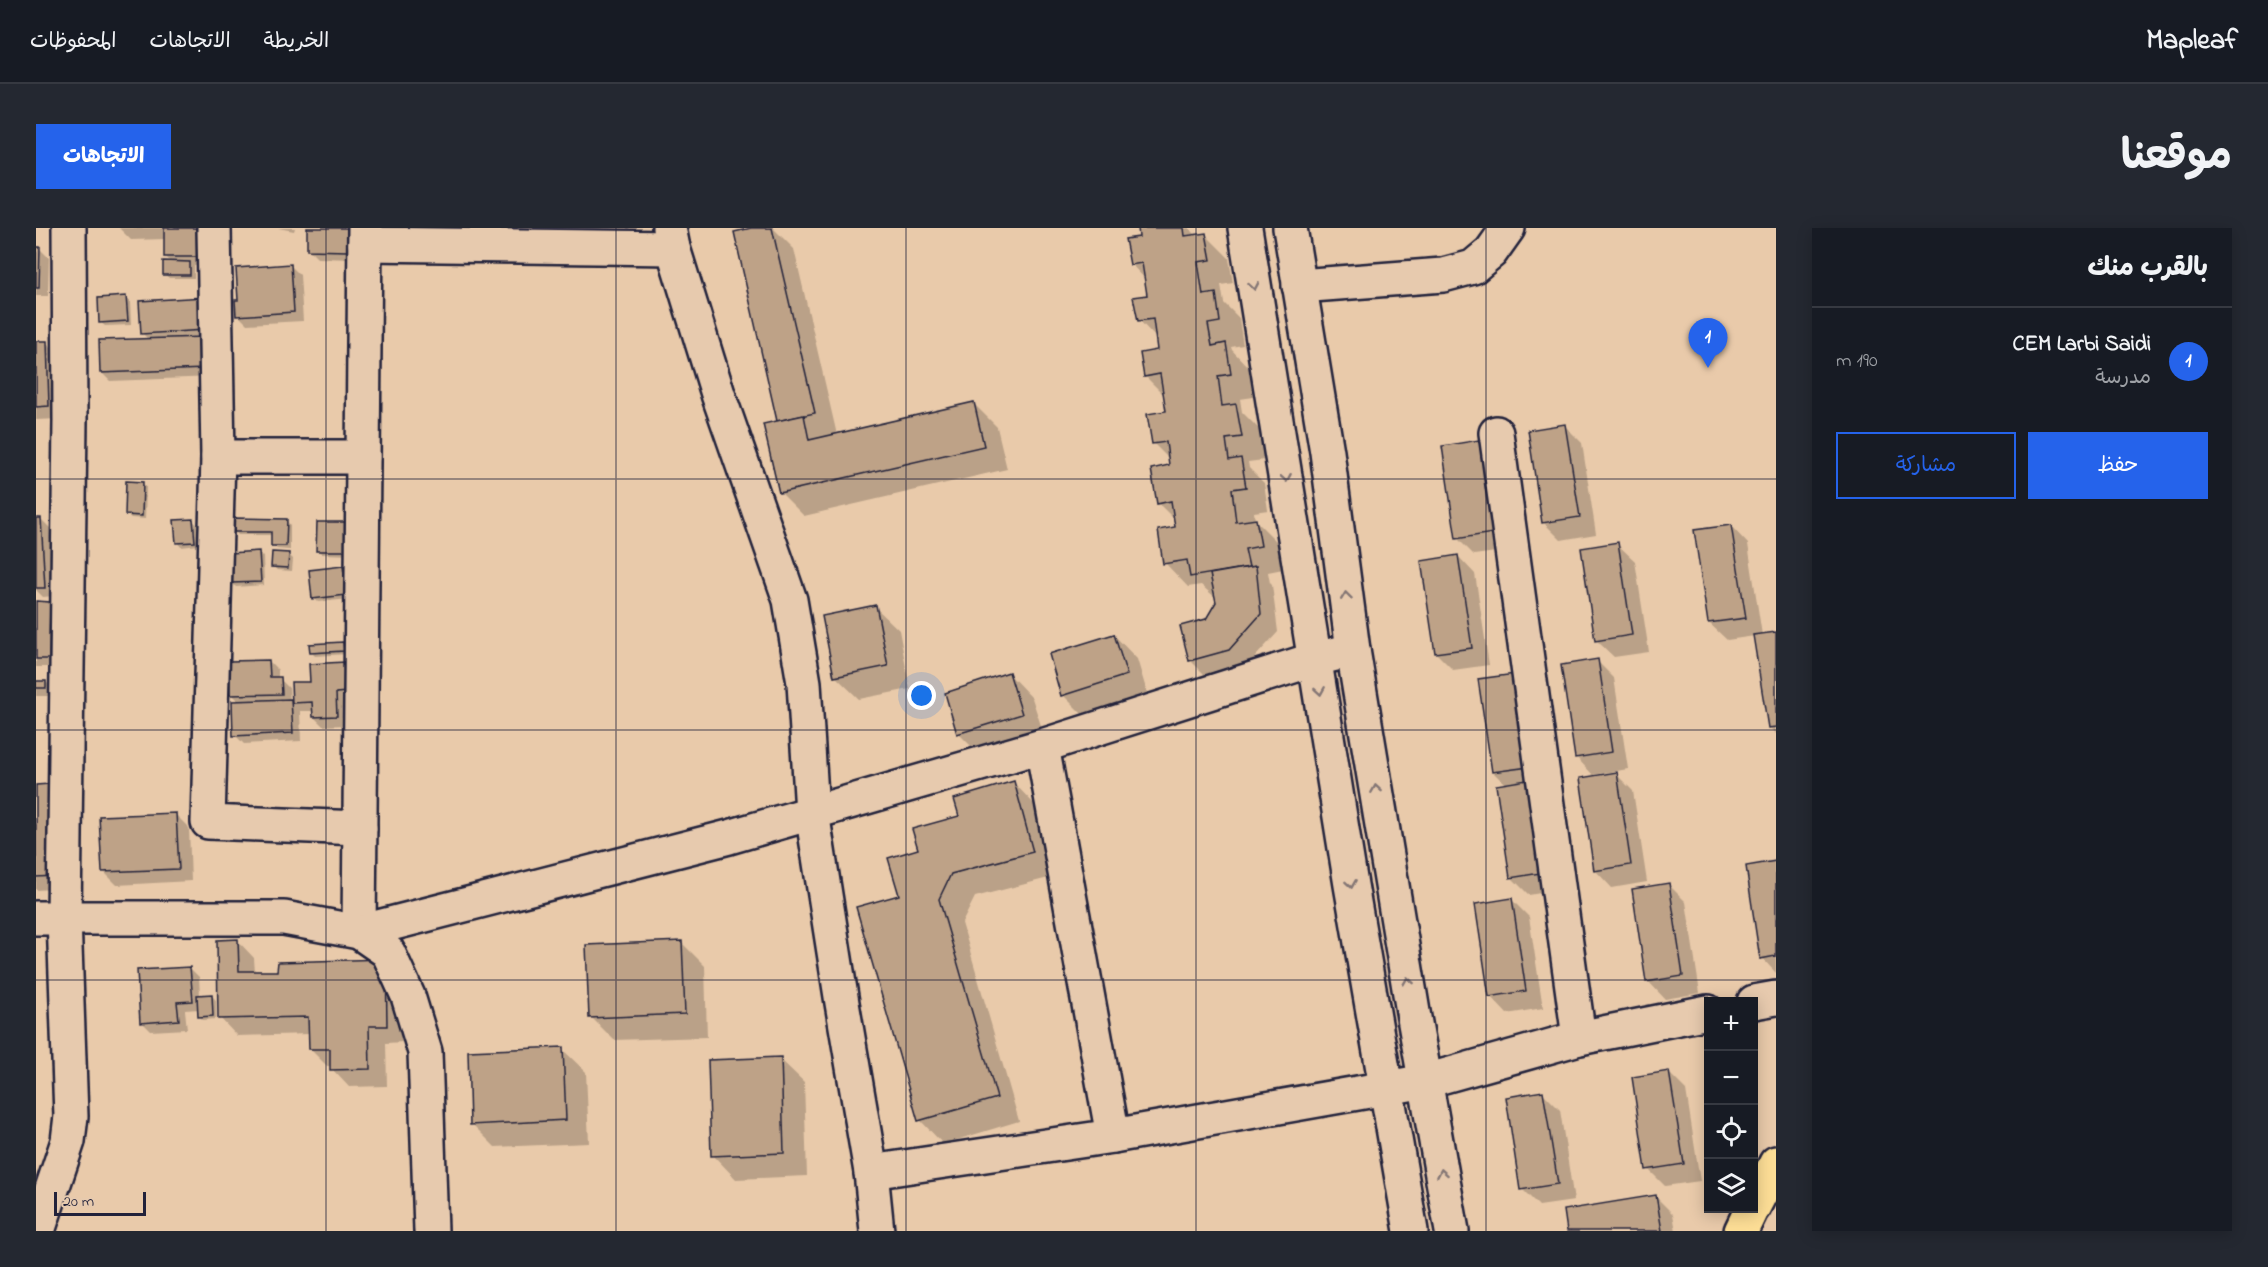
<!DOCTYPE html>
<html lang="ar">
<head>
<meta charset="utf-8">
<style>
	body { margin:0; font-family:"Indie Flower","Playpen Sans Arabic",sans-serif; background:#242831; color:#f1f3f6; direction:rtl }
	.controls { position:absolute; right:18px; bottom:18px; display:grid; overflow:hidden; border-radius:0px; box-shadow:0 3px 15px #0003 }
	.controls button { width:54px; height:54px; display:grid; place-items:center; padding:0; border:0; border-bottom:2px solid #363941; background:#171b24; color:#f1f3f6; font:30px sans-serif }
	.scale { position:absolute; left:18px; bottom:15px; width:92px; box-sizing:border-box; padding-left:6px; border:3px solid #22223b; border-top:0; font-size:16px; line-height:21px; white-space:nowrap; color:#22223b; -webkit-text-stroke:4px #e7caae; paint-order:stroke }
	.you { position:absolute; left:886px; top:468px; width:21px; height:21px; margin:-15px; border:4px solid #fff; border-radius:50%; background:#1a73e8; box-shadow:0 0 0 9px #1a73e833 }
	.badge { display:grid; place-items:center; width:39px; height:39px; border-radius:50%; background:#2563eb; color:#fff; font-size:20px; font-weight:700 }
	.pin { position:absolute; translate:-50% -50px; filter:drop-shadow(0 2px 3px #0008) }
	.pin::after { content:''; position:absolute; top:32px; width:21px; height:18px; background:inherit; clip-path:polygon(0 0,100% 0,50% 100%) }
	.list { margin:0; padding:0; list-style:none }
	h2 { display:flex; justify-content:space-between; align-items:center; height:78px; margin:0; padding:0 24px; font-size:26px }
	h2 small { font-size:20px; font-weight:400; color:#9ea1a6 }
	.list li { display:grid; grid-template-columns:39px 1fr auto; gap:18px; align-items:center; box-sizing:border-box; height:108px; padding:0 24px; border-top:2px solid #363941 }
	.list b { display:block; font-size:22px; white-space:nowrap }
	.list p { margin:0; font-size:20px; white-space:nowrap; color:#9ea1a6 }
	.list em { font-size:20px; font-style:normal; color:#9ea1a6 }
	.actions { display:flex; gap:12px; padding:18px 24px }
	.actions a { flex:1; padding:14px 0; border:2px solid #2563eb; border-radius:0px; text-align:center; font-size:21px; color:#2563eb }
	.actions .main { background:#2563eb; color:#fff }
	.icon { flex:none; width:33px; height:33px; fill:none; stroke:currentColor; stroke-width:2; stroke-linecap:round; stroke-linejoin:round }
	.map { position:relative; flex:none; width:1740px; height:1003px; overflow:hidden; direction:ltr; border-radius:0px }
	header { display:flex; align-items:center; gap:36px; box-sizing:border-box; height:84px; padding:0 30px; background:#171b24; border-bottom:2px solid #363941 }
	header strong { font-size:28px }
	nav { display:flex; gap:33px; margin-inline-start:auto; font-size:21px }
	.intro { display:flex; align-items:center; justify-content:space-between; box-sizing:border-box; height:144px; padding:0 36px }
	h1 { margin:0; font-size:42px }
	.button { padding:15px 27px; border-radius:0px; background:#2563eb; color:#fff; font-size:21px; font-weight:700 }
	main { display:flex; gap:36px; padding:0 36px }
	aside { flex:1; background:#171b24; border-radius:0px; box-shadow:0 3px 15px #0003 }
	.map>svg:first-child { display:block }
	.shadow { fill:#0003 }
	.building { fill:#bea287; stroke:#22223b; stroke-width:1.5 }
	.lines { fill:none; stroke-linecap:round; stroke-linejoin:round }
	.minor-casing { stroke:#22223b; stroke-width:38 }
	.tertiary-casing { stroke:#22223b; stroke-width:38 }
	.primary-casing { stroke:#22223b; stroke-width:38 }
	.minor { stroke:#e7caae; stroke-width:33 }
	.tertiary { stroke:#e7caae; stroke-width:33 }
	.primary { stroke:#fdde96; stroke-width:33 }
	.oneway { stroke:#847674 }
	.grid { fill:none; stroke:#22223b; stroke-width:1.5; stroke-opacity:0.55 }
</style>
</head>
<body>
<header>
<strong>Mapleaf</strong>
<nav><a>الخريطة</a><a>الاتجاهات</a><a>المحفوظات</a></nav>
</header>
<div class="intro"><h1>موقعنا</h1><a class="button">الاتجاهات</a></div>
<main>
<aside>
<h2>بالقرب منك<small></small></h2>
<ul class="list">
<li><span class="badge">1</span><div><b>CEM Larbi Saidi</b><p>مدرسة</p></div><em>190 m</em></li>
</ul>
<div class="actions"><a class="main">حفظ</a><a>مشاركة</a></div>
</aside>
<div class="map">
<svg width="1740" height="1003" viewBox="0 0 1740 1003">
	<rect width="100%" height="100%" fill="#e9caaa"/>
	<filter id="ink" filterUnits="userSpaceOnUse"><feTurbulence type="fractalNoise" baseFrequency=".0167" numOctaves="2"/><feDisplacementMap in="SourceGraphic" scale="12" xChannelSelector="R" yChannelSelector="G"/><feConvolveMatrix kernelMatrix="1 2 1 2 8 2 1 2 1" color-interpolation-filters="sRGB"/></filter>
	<g filter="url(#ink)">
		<g class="shadow">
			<path d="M83,0h77l15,38h-17v12h-25l-5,-4 8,-11 -6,-6v-18l-35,1z"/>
			<path d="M242,0h17l-1,3z"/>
			<path d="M273,0h39l8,7 -1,24 -38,-1 -9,-9z"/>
			<path d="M403,0h94l1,13 -95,-10z"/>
			<path d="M722,0h15l21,21 43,186 137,-31 23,23 10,42 -203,47 -24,-24 -1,-70z"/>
			<path d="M1103,0h50l8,8 9,-1 23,23 4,25 -12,2 3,18 15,15 4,27 -12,2 1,3 17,18 5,29 -14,2 2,13 17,17 5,31 -16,2 1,6 15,15 4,27 -14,2 1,8 24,24 4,25 -15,3 2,11 2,2 6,47 -32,35 -38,11 -17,-17 16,-41 10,-17v-4l-16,-14 -13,2 -23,-24 12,-35 -1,-7 -18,-18 13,-37 -1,-6 -17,-17 14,-31 -2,-16 -20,-20 14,-24 -2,-13 -18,-19 10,-23 -3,-17 -15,-16 10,-26z"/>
			<path d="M0,21h4l9,9 -1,38h-12z"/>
			<path d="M255,38l9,9 3,46 -56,3 -9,-9z"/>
			<path d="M90,70l4,4 1,23 -26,1 -5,-4z"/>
			<path d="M167,71l11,78 -104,4 -9,-9 48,-32 -7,-7z"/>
			<path d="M10,114l14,14 1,63 -25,1v-77z"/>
			<path d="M1529,198l17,17 14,91 -35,6 -18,-18z"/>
			<path d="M1443,214l17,17 14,91 -36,5 -17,-17z"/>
			<path d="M106,255l4,4 -1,32 -14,-1 -5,-4z"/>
			<path d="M0,291h5l9,9 3,68 -10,1 -7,-7z"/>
			<path d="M157,292l4,5 1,20 -17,2 -4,-5z"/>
			<path d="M250,292l4,5v25l-13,-1 -4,-4v-10h-35l-4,-4z"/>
			<path d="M314,296l4,31 -32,-1 -4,-4z"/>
			<path d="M1695,298l17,18 14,91 14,-2v101l-7,-7 -14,-91 -28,4 -18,-17z"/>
			<path d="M1581,316l18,17 14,91 -35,5 -18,-17z"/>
			<path d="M223,325l4,4 1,28 -28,2 -4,-4z"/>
			<path d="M252,326l5,5 -1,12 -15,-1 -5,-4z"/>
			<path d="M1422,328l17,18 14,91 -36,5 -17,-17z"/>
			<path d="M306,340l4,4 4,27 -32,3 -4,-4z"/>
			<path d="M0,375h13l9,9v55h-22z"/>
			<path d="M839,379l24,23 11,59 -51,10 -24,-23z"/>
			<path d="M1078,407l23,24 12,40 -63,19 -23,-23z"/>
			<path d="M307,416l4,4v6l-32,2 -4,-4z"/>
			<path d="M233,433l9,9v9h2l9,9 1,12h3l52,-36v61l-22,1 -9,-9v-6h-14l1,30 -57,3 -9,-9 4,-33 -7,-7z"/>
			<path d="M1561,433l17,17 14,91 -35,6 -17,-18z"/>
			<path d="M973,446l23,24 13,40 -63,19 -23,-23 -13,-40z"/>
			<path d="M1478,447l49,214 -34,6 -18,-18 -5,-92 -13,-13z"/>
			<path d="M0,454h10l9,9v5h-19z"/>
			<path d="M1580,546l17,17 14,91 -35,6 -17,-18z"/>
			<path d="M978,555l23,24 19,69 -81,21 -13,26 57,198 -76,23 -23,-24 -20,-224 20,-46 41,-33z"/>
			<path d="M0,558l32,102 -32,2z"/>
			<path d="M140,587l13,13 2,53 -74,4 -14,-14z"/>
			<path d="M1740,635v110l-14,-15z"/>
			<path d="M1633,657l17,17 14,91 -35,6 -17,-18z"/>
			<path d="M1476,672l17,17 14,91 -36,6 -17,-18z"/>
			<path d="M201,712l17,18 1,15 147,5 2,64 -18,1 1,43 -38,1 -17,-18v-3h-5l-17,-17v-15l-73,2 -17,-18z"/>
			<path d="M645,714l24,24 2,71 -93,3 -23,-23z"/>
			<path d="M154,740l9,9 1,19h12l4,4v19l-13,1 -4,-4v-7l-14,1 2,19 -36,2 -9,-9z"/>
			<path d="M526,821l24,23 3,71 -94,4 -23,-23z"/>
			<path d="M744,831l24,23 3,94 -71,3 -23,-24z"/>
			<path d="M1633,845l17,17 14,91 -35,5 -17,-17z"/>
			<path d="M1507,865l17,17 14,91 -35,5 -17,-17z"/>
			<path d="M1620,969l17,17 3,17h-108z"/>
		</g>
		<g class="building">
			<rect x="128" y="0" width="39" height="29"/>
			<path d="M271,0h40v23l-40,-1z"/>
			<path d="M715,0h21l43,185 -38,8 -43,-189z"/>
			<path d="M1102,0h46l1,8 21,-3 5,27 -13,2 5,33 13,-2 4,29 -12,2 4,22 14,-3 5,31 -13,2 4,30 14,-2 6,33 -16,2 3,21 12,-2 5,29 -14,2 4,33 20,-3 5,27 -16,3 4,18 -59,10 -3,-17 -24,4 -5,-34 17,-3 -4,-26 -14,3 -6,-35 18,-4 -3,-23 -14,2 -5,-30 19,-3 -6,-37 -16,3 -4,-24 17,-3 -4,-31 -15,2 -5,-24 14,-2 -5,-32 -12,2 -5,-26 14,-2z"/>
			<path d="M0,19h4l-1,41h-3z"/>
			<path d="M127,33l27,1v13h-27z"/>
			<path d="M255,36l3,48 -58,4 -1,-16h3l-2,-32z"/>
			<path d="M90,68l2,25 -29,2 -1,-25z"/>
			<path d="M168,69l1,33 -64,4 -2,-33z"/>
			<path d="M169,109v32l-105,4 -1,-33z"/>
			<path d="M0,113h11l2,65 -13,1z"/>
			<path d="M938,174l10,44 -205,47 -16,-69 41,-9 5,25z"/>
			<path d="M1529,196l15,93 -38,6 -14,-93z"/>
			<path d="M1443,212l14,93 -37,6 -14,-93z"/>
			<path d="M90,253l17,1 -1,34 -17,-1z"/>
			<path d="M0,290h5l4,70h-9z"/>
			<path d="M197,290l54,1 -1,27h-15v-14h-39z"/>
			<path d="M157,291l2,23 -19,1 -2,-23z"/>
			<path d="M281,294h34v29h-35z"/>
			<path d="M1695,297l15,93 -38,5 -14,-93z"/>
			<path d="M1582,314l14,93 -37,6 -14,-93z"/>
			<path d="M223,323l2,31 -30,1 -1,-30z"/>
			<path d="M236,324l17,1 -1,15 -17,-1z"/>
			<path d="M1422,327l14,93 -37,5 -14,-92z"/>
			<path d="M307,338l3,29 -34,4 -3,-29z"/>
			<path d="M1220,338l5,48 -32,36 -40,11 -9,-35 26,-7 10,-17 -6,-28z"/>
			<path d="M0,373l14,1 -1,57h-13z"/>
			<path d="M840,377l12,61 -54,11 -12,-61z"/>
			<path d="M1740,404v95l-8,1 -15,-93z"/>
			<path d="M1078,406l13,41 -66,21 -12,-42z"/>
			<path d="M307,414l1,9 -34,2 -1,-9z"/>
			<path d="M1562,431l14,93 -37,6 -14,-93z"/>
			<path d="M233,432l1,17h11l1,17 -52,1 -1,-34z"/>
			<path d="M309,434l2,30 -11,1 1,23 -24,1 -1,-15 -20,1 -1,-21h19l-1,-18z"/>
			<path d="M973,444l13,42 -65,20 -12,-41z"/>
			<path d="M1479,446l14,93 -37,5 -14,-93z"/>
			<rect x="0" y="453" width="10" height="7"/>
			<path d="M255,471l2,34 -60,3 -1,-35z"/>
			<path d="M1581,544l14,93 -37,6 -14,-93z"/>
			<path d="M1497,551l14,93 -37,6 -14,-93z"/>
			<path d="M978,553l19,71 -82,22 -12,25 58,199 -79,23 -62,-214 43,-12 -11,-37 30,-9 -6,-20 47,-13 -5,-17z"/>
			<path d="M14,556l5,92 -19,1v-92z"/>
			<path d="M140,585l3,56 -77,3 -3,-56z"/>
			<path d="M1740,633v95l-16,3 -14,-93z"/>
			<path d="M1633,655l14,93 -37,6 -14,-93z"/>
			<path d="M1476,670l14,93 -37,6 -14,-93z"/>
			<path d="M202,711l1,32h38l1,-9 108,-3 1,67h-18l1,43 -40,1v-21h-21l-1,-32 -90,2 -1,-79z"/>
			<path d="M646,713l3,73 -96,4 -3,-73z"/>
			<path d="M154,739l3,34 -16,1 2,18 -39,3 -3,-53z"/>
			<path d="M176,766l1,22 -15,1 -1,-22z"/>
			<path d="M527,819l3,73 -96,5 -2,-74z"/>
			<path d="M745,829l3,96 -73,3 -3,-96z"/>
			<path d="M1633,843l15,93 -38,6 -14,-93z"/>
			<path d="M1507,863l15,93 -38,6 -14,-93z"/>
			<path d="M1620,967l6,36h-95l-3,-21z"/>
		</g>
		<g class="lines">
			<g class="minor-casing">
				<g id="minor">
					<path d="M178,0l4,229 -10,365 152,6"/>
					<path d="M329,0l-6,704 370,-95 313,-91 273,-87 38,-9"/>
					<path d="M633,0l4,20 45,146 72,206 14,83 8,129 30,191 29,169 6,59"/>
					<path d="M329,16l308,4"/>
					<path d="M1263,58l144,-11 30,-8 18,-15 17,-24"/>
					<path d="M1460,205l83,605"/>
					<path d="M182,229h145"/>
					<path d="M1006,518l71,390"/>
					<path d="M0,690h248l75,14 29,20 20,44 17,56 6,179"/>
					<path d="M1718,774l22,-4"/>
					<path d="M835,944l242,-36 313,-55 153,-43 129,-26"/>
					<path d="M2,1003l30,-90 3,-25 -7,-198 6,-498 -1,-192"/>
				</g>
			</g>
			<g class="tertiary-casing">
				<g id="tertiary">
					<path d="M1209,0l106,657 60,346"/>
					<path d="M1254,0l37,224 26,198 60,362 39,219"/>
				</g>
			</g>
			<g class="primary-casing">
				<g id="primary">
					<path d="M1718,978l22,-43"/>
					<path d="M1705,1003l11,-23"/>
				</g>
			</g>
			<use href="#minor" class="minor"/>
			<use href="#tertiary" class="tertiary"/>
			<use href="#primary" class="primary"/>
		</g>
		<defs><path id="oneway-chevron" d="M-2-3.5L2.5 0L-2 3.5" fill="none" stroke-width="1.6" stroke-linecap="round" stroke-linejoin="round" transform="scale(1.5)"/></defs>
		<g class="oneway">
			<use href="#oneway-chevron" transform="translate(1218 58) rotate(80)"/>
			<use href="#oneway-chevron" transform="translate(1250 250) rotate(80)"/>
			<use href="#oneway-chevron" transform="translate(1310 368) rotate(-97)"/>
			<use href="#oneway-chevron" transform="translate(1284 463) rotate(81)"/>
			<use href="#oneway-chevron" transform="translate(1340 561) rotate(-99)"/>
			<use href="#oneway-chevron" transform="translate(1315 656) rotate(81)"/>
			<use href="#oneway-chevron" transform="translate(1372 753) rotate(-99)"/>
			<use href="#oneway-chevron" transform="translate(1406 945) rotate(-100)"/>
		</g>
	</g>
	<path class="grid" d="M290,0v1003M580,0v1003M870,0v1003M1160,0v1003M1450,0v1003M0,251h1740M0,502h1740M0,752h1740"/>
</svg>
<div class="controls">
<button>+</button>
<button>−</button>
<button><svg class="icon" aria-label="locate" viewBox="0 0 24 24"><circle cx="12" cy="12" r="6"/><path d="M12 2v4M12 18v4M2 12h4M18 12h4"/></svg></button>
<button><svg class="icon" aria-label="layers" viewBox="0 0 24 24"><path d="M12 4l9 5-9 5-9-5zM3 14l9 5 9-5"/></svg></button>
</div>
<div class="scale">20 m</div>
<div class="you"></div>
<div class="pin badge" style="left:1672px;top:140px">1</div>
</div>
</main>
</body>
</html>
